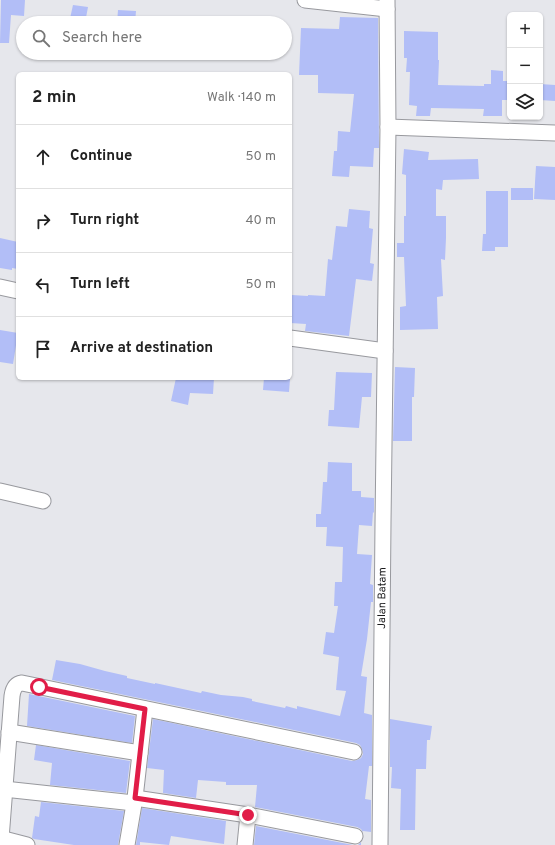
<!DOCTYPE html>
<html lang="en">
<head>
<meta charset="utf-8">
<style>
	body { margin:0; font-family:Overpass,sans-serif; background:#f2f2f2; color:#222 }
	.controls { position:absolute; right:12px; top:12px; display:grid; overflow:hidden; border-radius:6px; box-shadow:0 1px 3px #0004 }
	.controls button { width:36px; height:36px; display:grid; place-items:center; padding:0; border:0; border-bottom:1px solid #e0e0e0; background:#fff; color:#222; font:20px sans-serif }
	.stop { position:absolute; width:12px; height:12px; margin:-9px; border:3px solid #e11d48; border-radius:50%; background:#fff }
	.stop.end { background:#e11d48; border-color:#fff; box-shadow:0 1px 4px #0008 }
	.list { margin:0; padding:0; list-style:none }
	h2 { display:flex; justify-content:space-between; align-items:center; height:52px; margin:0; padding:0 16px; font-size:17px }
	h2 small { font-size:13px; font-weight:400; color:#767676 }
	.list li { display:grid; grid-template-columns:26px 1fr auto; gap:12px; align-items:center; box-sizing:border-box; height:64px; padding:0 16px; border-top:1px solid #e0e0e0 }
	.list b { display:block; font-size:15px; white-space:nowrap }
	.list em { font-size:13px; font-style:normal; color:#767676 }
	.icon { flex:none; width:22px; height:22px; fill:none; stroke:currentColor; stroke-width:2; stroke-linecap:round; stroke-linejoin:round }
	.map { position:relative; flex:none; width:555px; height:845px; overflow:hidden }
	.search { position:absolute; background:#fff; box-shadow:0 1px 3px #0004; left:16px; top:16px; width:276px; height:44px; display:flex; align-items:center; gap:10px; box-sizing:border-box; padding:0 14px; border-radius:22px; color:#767676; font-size:15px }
	.panel { position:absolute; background:#fff; box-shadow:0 1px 3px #0004; left:16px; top:72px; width:276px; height:308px; border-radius:6px }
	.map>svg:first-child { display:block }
	.building { fill:#b2bef7 }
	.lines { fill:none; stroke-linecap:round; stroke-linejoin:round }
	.street-casing { stroke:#98999e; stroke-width:17 }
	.street { stroke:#fff; stroke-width:15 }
	.route { stroke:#e11d48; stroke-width:5 }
	.labels { text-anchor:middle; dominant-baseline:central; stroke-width:4; stroke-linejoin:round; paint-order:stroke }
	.street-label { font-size:11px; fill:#19191b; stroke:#fff }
</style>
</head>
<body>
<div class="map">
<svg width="555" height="845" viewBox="0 0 555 845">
	<rect width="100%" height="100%" fill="#e6e7ec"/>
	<g class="building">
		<path d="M1,0h24l-1,16 -13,-1 -2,28h-9z"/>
		<path d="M73,5l15,2 -3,16h-16z"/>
		<path d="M118,10l18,1 -1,12h-18z"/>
		<path d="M340,17l38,1 1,130h-5l-1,19 -23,-1 -1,11 -17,-1 2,-25h3l1,-20 12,1 4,-38 -36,-1v-18h-19l2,-47 38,1z"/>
		<path d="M404,31l34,1v28h1l-1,25 46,1v-2h7v-14l12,1v10h7v19h-8v16h-19l1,-7 -53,-1 -1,8h-14l1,-10 -8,-1 1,-33h-4l1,-14h-3z"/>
		<path d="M540,84l15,1v16l-15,-1z"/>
		<path d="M404,149l25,3 -1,8 50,-1 1,20 -36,1 -1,10 -6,-1v27h10v22l-1,22 -4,-1 2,37 -6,1 1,32 -38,1v-23l6,-1 -2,-49h-7v-14h7v-27h2v-41l-4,-1z"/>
		<path d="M536,166l19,1v33l-21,-1z"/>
		<rect x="511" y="188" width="22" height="12"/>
		<path d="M486,191h22v56h-13v4h-13l1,-17h3z"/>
		<path d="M349,209l21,2 -1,17 4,1 -3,34 4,1 -2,17 -16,-2 -7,57 -44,-5 1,-7 -16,-1v-12h1l1,-16 16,1v-1l17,1 3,-37 4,1 4,-34 11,1z"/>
		<path d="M0,238l18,4v27l-6,-1v2l-12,-2z"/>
		<path d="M0,330l18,3 -5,31 -13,-2z"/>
		<path d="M395,367l20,1 -1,29h-2v44h-19z"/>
		<path d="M336,372l36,1 -1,24h-9l-3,31 -31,-2 1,-16h5z"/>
		<path d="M176,378h38l-1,16 -23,-1 -2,12 -17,-4z"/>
		<path d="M264,378l26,1 -1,13 -26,-2z"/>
		<path d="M328,462l24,1v28h9v6l13,1v15l-1,-1 -1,14 -13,-1 -2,29 15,1 -2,29 3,1v17h-2l-4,37 -6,37 6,1 -3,36 8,2v51h-3l-4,33 6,1v32l-8,-1v1l-2,-3 -4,-2 -102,-20 2,-22h-31v-3l-28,-2 -2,18 -33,-5 1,-23 -17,-2 6,-49 199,42 5,-1 4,-2 2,-4 -1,-5 -2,-4 -4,-2 -304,-63 4,-20 24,4 25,7 22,5v2l28,6v-1l46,10 1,-2 19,4 22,2 9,2v2l33,7 1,-2 11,3v-3l43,10 6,-25 -10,-1 3,-33 -16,-3 3,-22 8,1 4,-27h-4l1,-24h7l1,-35 -17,-1 1,-19h-11v-13h5l2,-32h4z"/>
		<path d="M29,694l106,22 -3,27 -105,-17z"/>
		<path d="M390,719l42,7 -2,14h-3l-1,29h-10l-1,61h-15l1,-41 -10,-1 1,-21h-2z"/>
		<path d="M36,745l94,16 -4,32 -76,-8 2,-22 -18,-3z"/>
		<path d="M41,802l83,9 -6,34h-44l-40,-6 -2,-1 3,-22 4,1z"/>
		<path d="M142,808l84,13 -2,23 -53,-8 -2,9 -29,-3v3h-4z"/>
		<path d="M256,826l97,19h5l3,-3v3h-107z"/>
	</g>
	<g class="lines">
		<g class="street-casing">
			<g id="street">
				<path d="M305,0l82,9"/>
				<path d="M388,127l167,6"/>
				<path d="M0,287l18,4"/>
				<path d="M290,338l95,13"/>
				<path d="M0,491l43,10"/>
				<path d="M9,732l131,21"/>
				<path d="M4,789l130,14"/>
				<path d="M135,798l113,17 107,21"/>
				<path d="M0,838l27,7"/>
				<path d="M1,839l11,-143c1,-7 3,-12 10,-13l332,69"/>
				<path d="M127,845l8,-47 10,-89"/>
				<path d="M245,845l3,-30"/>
				<path id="s1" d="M380,845l3,-322 5,-396 -1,-127"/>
			</g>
		</g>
		<use href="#street" class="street"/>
	</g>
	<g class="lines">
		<path class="route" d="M39,687l106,22 -10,89 113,17"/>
	</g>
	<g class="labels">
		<g class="street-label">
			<text stroke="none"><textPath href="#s1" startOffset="247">Jalan Batam</textPath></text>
		</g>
	</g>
</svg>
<div class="controls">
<button>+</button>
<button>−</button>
<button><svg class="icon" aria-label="layers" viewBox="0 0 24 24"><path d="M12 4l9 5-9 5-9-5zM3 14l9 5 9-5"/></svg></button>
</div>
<div class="stop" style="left:39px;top:687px"></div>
<div class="stop end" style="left:248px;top:815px"></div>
<div class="search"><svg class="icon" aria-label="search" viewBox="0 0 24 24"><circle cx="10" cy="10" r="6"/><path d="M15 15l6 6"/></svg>Search here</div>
<section class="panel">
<h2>2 min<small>Walk · 140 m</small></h2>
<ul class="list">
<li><svg class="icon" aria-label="ahead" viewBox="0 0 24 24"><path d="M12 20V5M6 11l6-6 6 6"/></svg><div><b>Continue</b></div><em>50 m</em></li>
<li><svg class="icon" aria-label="right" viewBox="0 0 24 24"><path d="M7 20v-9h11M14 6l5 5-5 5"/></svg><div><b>Turn right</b></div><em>40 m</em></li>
<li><svg class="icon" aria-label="left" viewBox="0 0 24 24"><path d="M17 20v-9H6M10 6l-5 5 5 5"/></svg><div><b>Turn left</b></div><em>50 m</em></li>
<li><svg class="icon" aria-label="arrive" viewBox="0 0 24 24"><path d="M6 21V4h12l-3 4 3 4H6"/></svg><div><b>Arrive at destination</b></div></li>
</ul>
</section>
</div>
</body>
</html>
